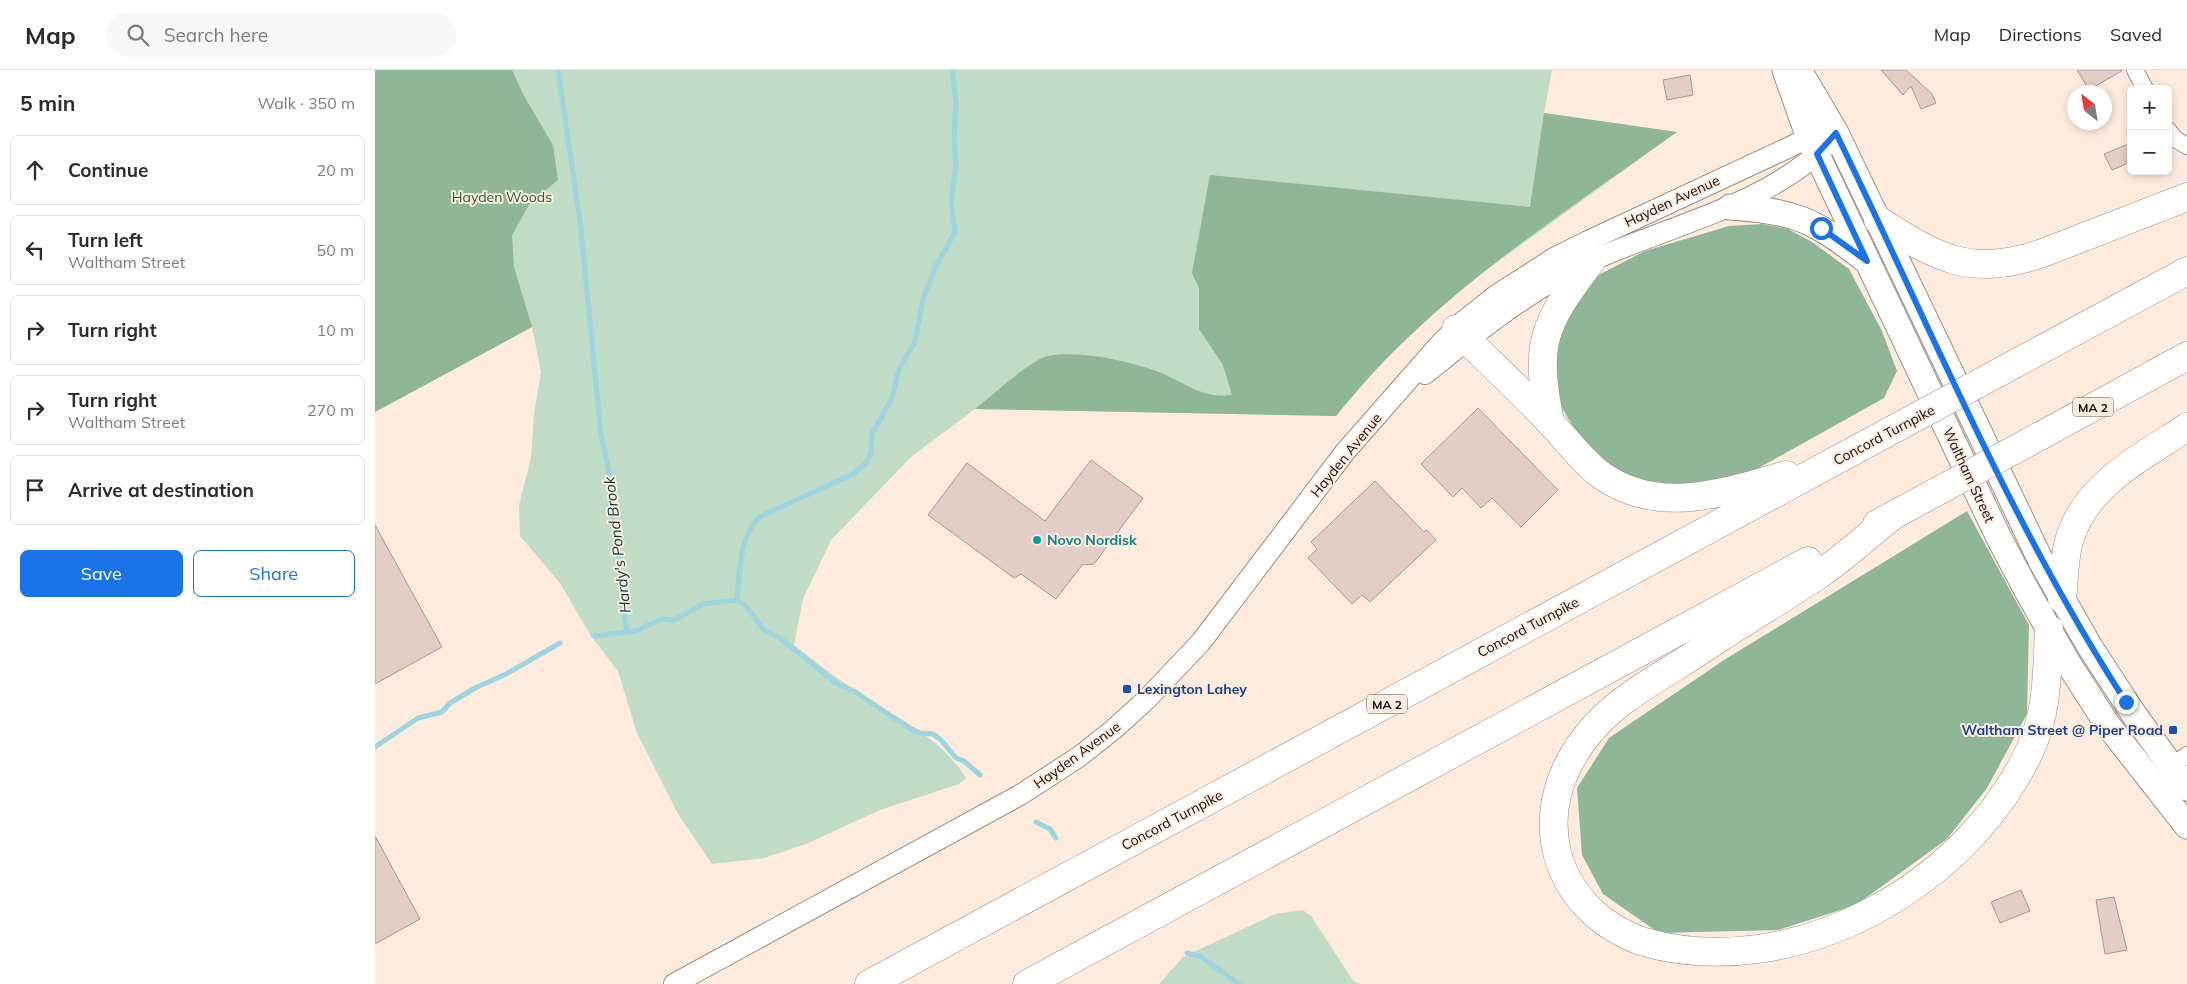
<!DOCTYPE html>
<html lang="en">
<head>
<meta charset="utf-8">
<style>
	body { margin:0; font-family:Mulish,sans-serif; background:#f7f7f7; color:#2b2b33 }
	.controls { position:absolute; right:15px; top:15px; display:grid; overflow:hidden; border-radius:8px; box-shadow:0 2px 8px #0003 }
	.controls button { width:45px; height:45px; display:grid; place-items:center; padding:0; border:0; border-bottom:1px solid #e1e1e2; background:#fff; color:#2b2b33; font:25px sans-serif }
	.compass { position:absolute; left:1692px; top:15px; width:45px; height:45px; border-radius:50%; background:#fff; box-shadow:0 2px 8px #0003; rotate:329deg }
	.stop { position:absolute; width:15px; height:15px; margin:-11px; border:4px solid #1a73e8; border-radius:50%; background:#fff }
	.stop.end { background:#1a73e8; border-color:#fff; box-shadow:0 1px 5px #0008 }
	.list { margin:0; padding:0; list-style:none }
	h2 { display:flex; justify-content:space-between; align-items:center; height:65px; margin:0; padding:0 20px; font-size:21px }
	h2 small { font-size:16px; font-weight:400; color:#7c7c81 }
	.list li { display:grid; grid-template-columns:32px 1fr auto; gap:15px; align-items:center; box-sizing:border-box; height:70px; margin:0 10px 10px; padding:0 10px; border:1px solid #e1e1e2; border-radius:8px }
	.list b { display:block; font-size:19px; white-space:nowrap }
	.list p { margin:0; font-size:16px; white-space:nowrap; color:#7c7c81 }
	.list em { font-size:16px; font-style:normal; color:#7c7c81 }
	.actions { display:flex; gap:10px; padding:15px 20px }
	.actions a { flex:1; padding:11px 0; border:1px solid #1a73e8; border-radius:8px; text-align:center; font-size:18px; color:#1a73e8 }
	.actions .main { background:#1a73e8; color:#fff }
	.icon { flex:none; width:28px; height:28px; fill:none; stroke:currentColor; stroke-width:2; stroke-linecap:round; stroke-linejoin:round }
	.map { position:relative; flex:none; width:1812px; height:914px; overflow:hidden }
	header { display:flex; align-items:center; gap:30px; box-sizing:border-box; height:70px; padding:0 25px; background:#fff; border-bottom:1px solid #e1e1e2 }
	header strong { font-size:24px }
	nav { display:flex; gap:28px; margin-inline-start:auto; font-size:18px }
	.search { width:350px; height:45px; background:#f7f7f7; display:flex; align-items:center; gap:12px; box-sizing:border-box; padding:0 18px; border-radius:28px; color:#7c7c81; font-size:19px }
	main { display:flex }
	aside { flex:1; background:#fff }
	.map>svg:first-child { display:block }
	.green { fill:#c0dbc6 }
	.forest { fill:#8fb699 }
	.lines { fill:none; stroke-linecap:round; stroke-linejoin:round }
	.stream { stroke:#9cd5df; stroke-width:5 }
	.building { fill:#e3cdc7; stroke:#ac9791 }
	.minor-casing { stroke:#9f8e83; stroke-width:18 }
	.tertiary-casing { stroke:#9f8e83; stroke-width:22 }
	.primary-casing { stroke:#9f8e83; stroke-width:27 }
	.motorway-casing { stroke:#9f8e83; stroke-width:29 }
	.minor { stroke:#fff; stroke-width:16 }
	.tertiary { stroke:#fff; stroke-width:20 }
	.primary { stroke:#fff; stroke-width:25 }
	.motorway { stroke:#fff; stroke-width:28 }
	.motorway-bridge-casing { stroke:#9f8e83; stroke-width:29; stroke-linecap:butt }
	.motorway-bridge { stroke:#fff; stroke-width:28 }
	.route { stroke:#1a73e8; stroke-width:6 }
	.culture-dot { fill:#0f9aa8; stroke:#fdebde; stroke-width:2 }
	.transit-dot { fill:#1a4fb4; stroke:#fdebde; stroke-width:2 }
	.labels { text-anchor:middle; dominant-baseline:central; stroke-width:4; stroke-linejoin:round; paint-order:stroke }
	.shield { fill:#fdebde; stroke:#584f48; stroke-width:1 }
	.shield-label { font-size:12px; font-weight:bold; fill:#120c08 }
	.park-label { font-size:14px; fill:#235f38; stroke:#fdebde }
	.street-label { font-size:14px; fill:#120c08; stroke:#fdebde }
	.culture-label { font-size:14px; font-weight:bold; fill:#0d838f; stroke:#fdebde; text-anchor:start }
	.transit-label { font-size:14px; font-weight:bold; fill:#164399; stroke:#fdebde; text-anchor:start }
	.water-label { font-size:15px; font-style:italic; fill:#023a41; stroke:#fdebde }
</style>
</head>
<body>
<header>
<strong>Map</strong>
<div class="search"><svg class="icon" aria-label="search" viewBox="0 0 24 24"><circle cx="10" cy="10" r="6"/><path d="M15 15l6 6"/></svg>Search here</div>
<nav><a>Map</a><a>Directions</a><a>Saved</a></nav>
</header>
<main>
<aside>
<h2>5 min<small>Walk · 350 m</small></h2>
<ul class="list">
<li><svg class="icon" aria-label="ahead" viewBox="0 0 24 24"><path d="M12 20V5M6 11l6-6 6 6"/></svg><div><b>Continue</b></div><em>20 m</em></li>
<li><svg class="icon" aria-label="left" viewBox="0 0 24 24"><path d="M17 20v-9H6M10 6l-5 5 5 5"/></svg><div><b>Turn left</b><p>Waltham Street</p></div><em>50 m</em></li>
<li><svg class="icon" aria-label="right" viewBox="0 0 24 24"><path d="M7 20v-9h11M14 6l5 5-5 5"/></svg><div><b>Turn right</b></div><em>10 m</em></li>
<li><svg class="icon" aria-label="right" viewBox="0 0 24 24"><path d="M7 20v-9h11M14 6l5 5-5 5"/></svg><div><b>Turn right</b><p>Waltham Street</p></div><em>270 m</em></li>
<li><svg class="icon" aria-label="arrive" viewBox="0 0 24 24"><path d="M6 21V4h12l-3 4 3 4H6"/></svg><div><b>Arrive at destination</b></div></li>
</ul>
<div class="actions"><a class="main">Save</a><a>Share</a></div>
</aside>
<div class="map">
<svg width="1812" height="914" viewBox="0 0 1812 914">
	<rect width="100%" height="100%" fill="#fdebde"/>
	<g class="green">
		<path d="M0,0h1177l-8,43 133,19 -214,155 -76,69 -51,60 -361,-7 -63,47 -81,84 -28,59 -9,46c21,16 42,33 65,48 37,25 82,44 107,85l-7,6 -79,26 -74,34 -42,14 -52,6 -34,-50 -41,-81 -19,-62 -27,-35 -31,-53 -40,-47 -1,-31 12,-47 3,-44 7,-42 -9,-45 -157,85z"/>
		<path d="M928,840l8,6 43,66 7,2h-202l24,-27 92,-43z"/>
	</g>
	<g class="forest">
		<path d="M0,0h137l12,26 29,49 5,35 -28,23 -18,32 2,32 18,60 -157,85z"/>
		<path d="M1169,43l133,19c-122,87 -246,165 -341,284l-361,-7c20,-16 41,-36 63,-49 27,-15 103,3 130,16 23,11 39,23 64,19l-9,-30 -24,-36v-41l-7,-15 18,-98 320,32z"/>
		<path d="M1387,154l26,5 24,13 37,27 33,62 15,40 -13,27 -147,82 -59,10 -52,-15 -40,-27 -32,-53 -1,-58 36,-57 56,-29 84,-25z"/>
		<path d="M1592,441l62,114 -2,89 -40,74 -40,51 -91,66 -78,25 -119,3 -56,-39 -21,-39 -5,-67 32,-50 115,-78z"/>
	</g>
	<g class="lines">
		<g class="stream">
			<path d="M183,0l22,151 21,214 11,52 -3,19 9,37 2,44 7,45 8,-1 27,-12 12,1 29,-16 34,-4 8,5 19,25 16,8 57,46 17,7 55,37 11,5 13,1 8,6 15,18 8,3 16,14"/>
			<path d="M362,530c3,-29 2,-61 22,-83l94,-43 12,-10 6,-10 1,-20 20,-36 7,-29 15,-25 10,-48 12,-30 19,-34 -4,-32 5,-32 -2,-29 2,-37 -4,-32"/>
			<path d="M219,566l33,-4"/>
			<path d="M0,677l43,-29 24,-6 8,-9 25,-15 31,-14 54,-31"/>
			<path d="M661,752l14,7 6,9"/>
			<path d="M812,883l13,3 39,28"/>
		</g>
	</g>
	<g class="building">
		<path d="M1506,0h25l26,24 4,9 -15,6 -10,-23 -8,9z"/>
		<path d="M1702,0h46l-34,20z"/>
		<path d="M1315,5l3,20 -26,5 -4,-20z"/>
		<path d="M1756,73v19l-19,8 -8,-16z"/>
		<path d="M1103,338l80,82 -37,37 -29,-29 -11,10 -19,-20 -9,9 -32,-33z"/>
		<path d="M716,390l52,38 -49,66 -12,1 -26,34 -35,-25 -7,4 -86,-63 39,-52 78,58z"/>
		<path d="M1000,411l49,51 3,-2 9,10 -66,62 -8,-7 -10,9 -44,-46 9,-9 -6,-7z"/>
		<path d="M0,455l67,122 -67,37z"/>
		<path d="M0,766l45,83 -45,25z"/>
		<path d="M1646,820l9,21 -30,12 -9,-21z"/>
		<path d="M1739,827l13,53 -22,4 -9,-54z"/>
	</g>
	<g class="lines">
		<g class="minor-casing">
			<g id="minor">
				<path d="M1760,0l10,19"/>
				<path d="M1793,60l7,9 12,7"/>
				<path d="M1796,696l16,-11"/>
			</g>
		</g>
		<g class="tertiary-casing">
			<g id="tertiary">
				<path d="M1050,304c52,-42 105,-85 166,-113 79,-36 172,-54 236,-116"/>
				<path d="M299,914l346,-189 60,-39 34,-27 32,-29 55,-58 144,-190 93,-106 23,-23 34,-27 59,-38 34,-17 221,-103 15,-4"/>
			</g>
		</g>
		<g class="primary-casing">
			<g id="primary">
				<path d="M1410,0l24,68 190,400 27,51 42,74 39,61 80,102"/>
				<path d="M1424,0l37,63 206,430 48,84 43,66 54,75"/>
				<path d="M1355,137c64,4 83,12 134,52"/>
			</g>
		</g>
		<g class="motorway-casing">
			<g id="motorway">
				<path d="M1503,150c59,38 91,57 162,34l147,-57"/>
				<path d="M1081,259c31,31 64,61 94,93 16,17 29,35 47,50 58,45 127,21 189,3"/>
				<path d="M1621,304l191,-103"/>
				<path d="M1175,352c-16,-80 -7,-97 41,-161"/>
				<path d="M1654,372l158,-86"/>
				<path d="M1519,445c-26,20 -50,43 -77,61 -38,25 -77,48 -114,73 -40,27 -89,50 -118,89 -24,32 -37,70 -29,110 10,46 44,79 88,94 150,42 323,-56 386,-192 18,-38 17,-80 19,-121"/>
				<path d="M1502,454l61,-33"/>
				<path d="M1687,529c2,-18 2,-37 6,-54 14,-59 73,-87 119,-118"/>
				<path d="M494,914l1036,-561"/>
				<path d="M652,914l781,-423"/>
			</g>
		</g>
		<use href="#minor" class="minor"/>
		<use href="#tertiary" class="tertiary"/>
		<use href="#primary" class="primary"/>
		<use href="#motorway" class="motorway"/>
		<g class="motorway-bridge-casing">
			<g id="motorway-bridge">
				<path d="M1530,353l91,-49"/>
				<path d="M1563,421l91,-49"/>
			</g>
		</g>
		<use href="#motorway-bridge" class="motorway-bridge"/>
	</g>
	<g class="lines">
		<path class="route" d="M1446,158l46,33 -50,-107 19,-21c93,191 174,390 290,569"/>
	</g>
	<circle class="culture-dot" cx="662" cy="470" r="5"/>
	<g class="transit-dot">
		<rect x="747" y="614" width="10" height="10" rx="2.5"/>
		<rect x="1793" y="655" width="10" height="10" rx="2.5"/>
	</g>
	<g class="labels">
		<g class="shield">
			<rect x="1698" y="327.5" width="40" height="19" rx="4"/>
			<rect x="992" y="624.5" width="40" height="19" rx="4"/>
		</g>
		<g class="shield-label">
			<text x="1718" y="337">MA 2</text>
			<text x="1012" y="634">MA 2</text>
		</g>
		<g class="park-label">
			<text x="127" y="127">Hayden Woods</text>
		</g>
		<g class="street-label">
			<text transform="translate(1297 131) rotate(-25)">Hayden Avenue</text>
			<text transform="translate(1509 365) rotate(-28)">Concord Turnpike</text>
			<text transform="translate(971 385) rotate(-51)">Hayden Avenue</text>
			<text transform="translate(1594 405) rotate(65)">Waltham Street</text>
			<text transform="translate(1153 557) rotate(-28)">Concord Turnpike</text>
			<text transform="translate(702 685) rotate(-36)">Hayden Avenue</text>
			<text transform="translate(797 750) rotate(-28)">Concord Turnpike</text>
		</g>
		<g class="culture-label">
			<text x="672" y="470">Novo Nordisk</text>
		</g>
		<g class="transit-label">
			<text x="762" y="619">Lexington Lahey</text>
			<text x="1788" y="660" text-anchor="end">Waltham Street @ Piper Road</text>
		</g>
		<g class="water-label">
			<text transform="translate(242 475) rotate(-97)">Hardy's Pond Brook</text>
		</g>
	</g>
</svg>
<div class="controls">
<button>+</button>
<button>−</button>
</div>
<svg class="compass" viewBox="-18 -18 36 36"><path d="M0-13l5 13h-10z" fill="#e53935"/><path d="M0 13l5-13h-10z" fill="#7c7c81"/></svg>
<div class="stop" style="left:1446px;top:158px"></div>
<div class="stop end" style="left:1751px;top:632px"></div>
</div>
</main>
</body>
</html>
